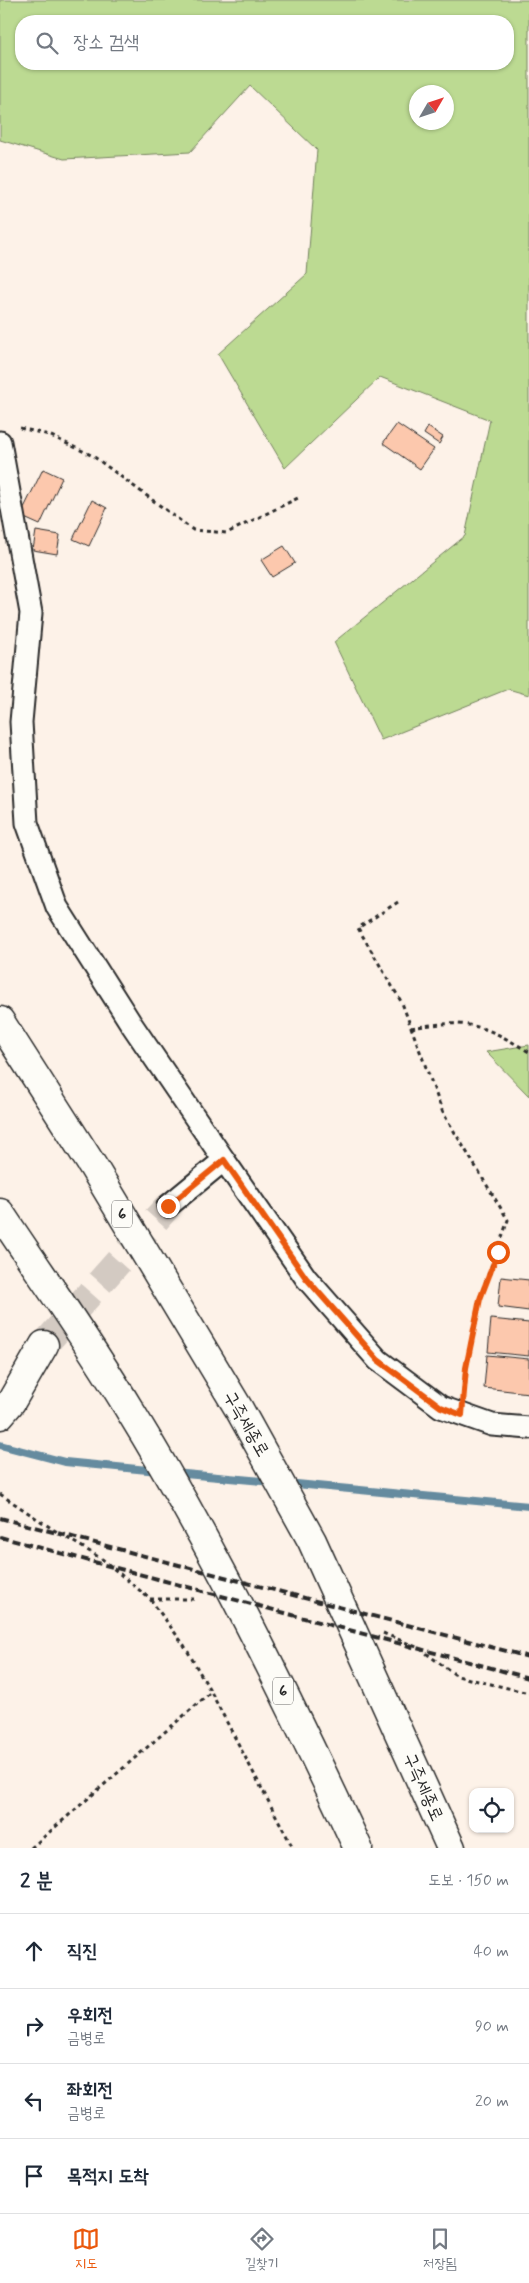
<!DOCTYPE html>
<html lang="ko">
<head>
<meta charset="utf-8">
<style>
	body { margin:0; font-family:Mynerve,"Poor Story",sans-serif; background:#f2f2f3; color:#1f2937 }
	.controls { position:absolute; right:15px; bottom:15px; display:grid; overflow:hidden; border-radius:10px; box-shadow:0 1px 4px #0004 }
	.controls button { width:45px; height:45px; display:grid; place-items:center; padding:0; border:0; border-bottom:1px solid #e0e1e3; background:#fff; color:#1f2937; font:25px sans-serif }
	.compass { position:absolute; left:409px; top:85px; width:45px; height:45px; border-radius:50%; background:#fff; box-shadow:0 1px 4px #0004; rotate:51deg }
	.stop { position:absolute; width:15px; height:15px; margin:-11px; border:4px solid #ea580c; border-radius:50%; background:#fff }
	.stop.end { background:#ea580c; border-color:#fff; box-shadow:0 1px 5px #0008 }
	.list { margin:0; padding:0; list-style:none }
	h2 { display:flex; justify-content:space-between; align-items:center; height:65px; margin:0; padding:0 20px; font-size:21px }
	h2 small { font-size:16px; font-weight:400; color:#747a83 }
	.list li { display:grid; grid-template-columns:32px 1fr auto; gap:15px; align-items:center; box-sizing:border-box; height:75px; padding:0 20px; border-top:1px solid #e0e1e3 }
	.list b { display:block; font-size:19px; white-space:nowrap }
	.list p { margin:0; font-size:16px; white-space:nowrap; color:#747a83 }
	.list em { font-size:16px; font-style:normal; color:#747a83 }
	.icon { flex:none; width:28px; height:28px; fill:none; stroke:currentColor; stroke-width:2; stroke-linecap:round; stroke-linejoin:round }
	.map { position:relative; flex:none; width:529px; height:1848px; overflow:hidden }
	.search { position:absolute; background:#fff; box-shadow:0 1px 4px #0004; left:15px; right:15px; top:15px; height:55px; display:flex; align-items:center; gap:12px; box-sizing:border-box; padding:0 18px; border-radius:20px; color:#747a83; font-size:19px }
	.sheet { height:365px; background:#fff }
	nav { display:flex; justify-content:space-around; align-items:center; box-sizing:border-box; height:70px; border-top:1px solid #e0e1e3; background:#fff; font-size:14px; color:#747a83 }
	nav a { display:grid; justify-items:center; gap:2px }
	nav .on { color:#ea580c }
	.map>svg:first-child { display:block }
	.green { fill:#bcda92; stroke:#74825e; fill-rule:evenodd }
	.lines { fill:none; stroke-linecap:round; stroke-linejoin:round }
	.stream { stroke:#658b9f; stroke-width:8 }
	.building { fill:#fcc8ad; stroke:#2b2b2b }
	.tertiary-tunnel { stroke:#d3cac2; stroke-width:28; stroke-dasharray:28 14; stroke-linecap:butt }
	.minor-casing { stroke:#2b2b2b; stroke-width:25 }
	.tertiary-casing { stroke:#2b2b2b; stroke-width:31 }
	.trunk-casing { stroke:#2b2b2b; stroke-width:31 }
	.path { stroke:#2b2b2b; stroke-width:3; stroke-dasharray:4 4; stroke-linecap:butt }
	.minor { stroke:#fdfcf7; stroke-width:21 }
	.tertiary { stroke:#fdfcf7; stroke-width:28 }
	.trunk { stroke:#fdfcf7; stroke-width:28 }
	.rail { stroke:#2b2b2b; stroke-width:4; stroke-dasharray:8 4; stroke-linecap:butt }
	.route { stroke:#ea580c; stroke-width:6 }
	.labels { text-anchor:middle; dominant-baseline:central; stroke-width:5; stroke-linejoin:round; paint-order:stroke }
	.shield { fill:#fdfcf7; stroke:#6a6a68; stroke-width:1 }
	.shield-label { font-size:16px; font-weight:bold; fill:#2b2b2b }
	.street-label { font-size:18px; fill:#2b2b2b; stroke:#fdfcf7 }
</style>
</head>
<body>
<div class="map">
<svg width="529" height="1848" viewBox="0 0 529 1848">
	<rect width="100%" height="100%" fill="#fdf2e8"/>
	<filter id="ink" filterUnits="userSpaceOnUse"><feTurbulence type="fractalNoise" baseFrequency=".02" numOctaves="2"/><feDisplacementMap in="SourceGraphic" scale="10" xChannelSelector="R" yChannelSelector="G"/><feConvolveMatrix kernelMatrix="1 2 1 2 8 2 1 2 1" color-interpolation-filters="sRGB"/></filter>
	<g filter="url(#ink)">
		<g class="green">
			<path d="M0,0h529v695l-21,-6 -127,51 -47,-98 131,-106 25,-116 -110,-43 -95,91 -67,-114 89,-80 10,-124 -67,-64 -60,66 -126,7 -64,-19zM21,21h487v43h-487zM416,92h30v30h-30z"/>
			<path d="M529,1045v51l-43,-44z"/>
		</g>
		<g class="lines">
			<g class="stream">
				<path d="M0,1445l65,17 93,9"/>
				<path d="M174,1473l98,9"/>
				<path d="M286,1483l243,23"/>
			</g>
		</g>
		<g class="building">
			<path d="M397,424l37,25 -14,20 -37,-26z"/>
			<path d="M428,427l15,10 -4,7 -15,-10z"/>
			<path d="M43,469l19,9 -22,47 -20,-9z"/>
			<path d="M92,500l15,8 -18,38 -16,-7z"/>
			<path d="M36,531l24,4 -3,19 -24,-4z"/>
			<path d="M284,546l11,17 -23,14 -11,-17z"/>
			<path d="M501,1277l28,3v31l-31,-4z"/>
			<path d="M491,1319l38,4v33l-41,-4z"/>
			<path d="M487,1355l42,4v34l-45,-5z"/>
		</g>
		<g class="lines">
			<path class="tertiary-tunnel" d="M44,1345l124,-139"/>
			<g class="minor-casing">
				<g id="minor">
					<path d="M0,442l31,171 -10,109 6,101 30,84 73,115 94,138"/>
					<path d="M168,1206l56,-46 82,118 72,82 63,47 51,18 37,3"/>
				</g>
			</g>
			<g class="tertiary-casing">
				<path id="tertiary" d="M0,1415l11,-13 33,-57"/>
			</g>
			<g class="trunk-casing">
				<g id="trunk">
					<path d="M0,1021l94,147 145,241 73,132 139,307"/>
					<path d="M0,1213c43,65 89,129 129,196 86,140 159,290 229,439"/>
				</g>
			</g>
			<g class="path">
				<path d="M20,428l29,7 44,21 100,74 34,3 73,-36"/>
				<path d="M398,902l-40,26 44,75 41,110 65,107 -28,79 -14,69 -2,24"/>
				<path d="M411,1028c54,-9 71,-5 118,24"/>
				<path d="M0,1494l54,36 48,29 48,40 34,46 27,47 82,156"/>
				<path d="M150,1599h48"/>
				<path d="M383,1633l36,15 38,28 72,17"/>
				<path d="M31,1848l180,-156"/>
			</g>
			<use href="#minor" class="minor"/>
			<use href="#tertiary" class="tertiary"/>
			<use href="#trunk" class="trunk"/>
			<g class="rail">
				<path d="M0,1518l529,139"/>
				<path d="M0,1537l529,141"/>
			</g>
		</g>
	</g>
	<g class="lines" filter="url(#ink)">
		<path class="route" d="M168,1206l56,-46 82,118 72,82 63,47 21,8 4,-47 14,-69 18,-47"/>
	</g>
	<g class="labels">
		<g class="shield">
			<rect x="112" y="1200.5" width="20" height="27" rx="4"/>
			<rect x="273" y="1677.5" width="20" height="27" rx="4"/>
		</g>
		<g class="shield-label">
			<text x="122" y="1214">6</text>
			<text x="283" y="1691">6</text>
		</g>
		<g class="street-label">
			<text transform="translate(246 1424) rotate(60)">구즉세종로</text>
			<text transform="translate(423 1787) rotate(66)">구즉세종로</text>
		</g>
	</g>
</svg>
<div class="controls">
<button><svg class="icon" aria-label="locate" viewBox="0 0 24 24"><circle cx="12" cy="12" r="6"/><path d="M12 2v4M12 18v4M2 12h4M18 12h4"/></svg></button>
</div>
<svg class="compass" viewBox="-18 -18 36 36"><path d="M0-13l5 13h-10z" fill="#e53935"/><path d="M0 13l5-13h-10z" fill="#747a83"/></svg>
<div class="stop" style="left:498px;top:1252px"></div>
<div class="stop end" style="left:168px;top:1206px"></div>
<div class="search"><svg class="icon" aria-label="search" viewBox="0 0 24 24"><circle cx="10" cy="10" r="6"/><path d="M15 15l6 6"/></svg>장소 검색</div>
</div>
<section class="sheet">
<h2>2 분<small>도보 · 150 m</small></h2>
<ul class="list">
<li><svg class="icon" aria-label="ahead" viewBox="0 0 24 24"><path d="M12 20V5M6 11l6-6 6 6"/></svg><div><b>직진</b></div><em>40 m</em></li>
<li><svg class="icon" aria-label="right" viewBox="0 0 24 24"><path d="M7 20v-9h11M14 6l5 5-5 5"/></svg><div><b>우회전</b><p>금병로</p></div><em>90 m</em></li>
<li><svg class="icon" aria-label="left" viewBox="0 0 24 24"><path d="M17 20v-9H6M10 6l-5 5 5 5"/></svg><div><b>좌회전</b><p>금병로</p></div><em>20 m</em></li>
<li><svg class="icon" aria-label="arrive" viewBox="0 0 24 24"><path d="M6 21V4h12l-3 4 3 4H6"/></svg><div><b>목적지 도착</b></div></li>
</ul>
</section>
<nav>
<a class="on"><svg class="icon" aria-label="map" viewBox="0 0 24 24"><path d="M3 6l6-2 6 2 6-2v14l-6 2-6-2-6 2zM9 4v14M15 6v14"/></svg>지도</a>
<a><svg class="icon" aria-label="directions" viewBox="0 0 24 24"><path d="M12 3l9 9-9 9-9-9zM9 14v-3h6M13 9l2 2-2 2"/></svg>길찾기</a>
<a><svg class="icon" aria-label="saved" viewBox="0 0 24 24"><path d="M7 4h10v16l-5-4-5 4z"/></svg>저장됨</a>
</nav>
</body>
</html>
